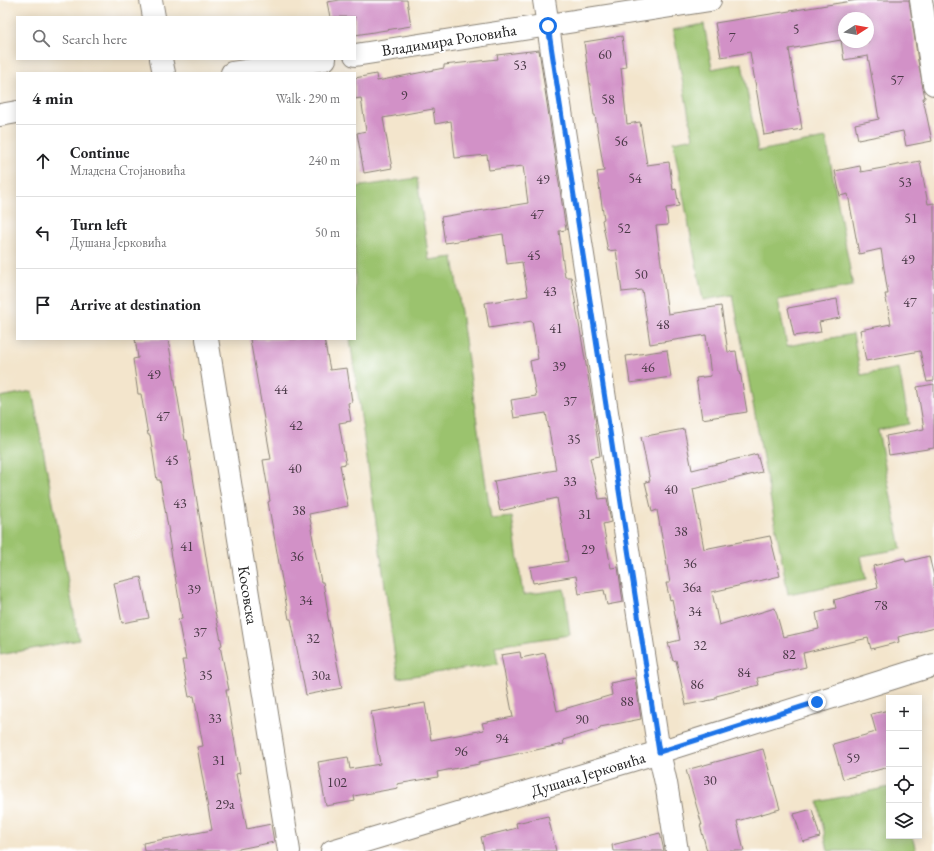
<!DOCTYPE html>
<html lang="en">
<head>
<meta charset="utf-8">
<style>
	body { margin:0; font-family:"EB Garamond",serif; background:#f6f6f6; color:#202124 }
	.controls { position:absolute; right:12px; bottom:12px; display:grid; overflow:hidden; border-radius:0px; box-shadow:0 2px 10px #0003 }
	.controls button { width:36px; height:36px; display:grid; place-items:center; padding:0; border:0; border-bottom:1px solid #e0e0e0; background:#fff; color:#202124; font:20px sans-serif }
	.compass { position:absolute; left:838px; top:12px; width:36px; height:36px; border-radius:50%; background:#fff; box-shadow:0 2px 10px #0003; rotate:79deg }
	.stop { position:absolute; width:12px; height:12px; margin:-9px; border:3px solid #1a73e8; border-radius:50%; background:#fff }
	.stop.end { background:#1a73e8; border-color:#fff; box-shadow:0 1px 4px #0008 }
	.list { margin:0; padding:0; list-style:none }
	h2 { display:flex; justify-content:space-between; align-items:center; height:52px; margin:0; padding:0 16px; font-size:17px }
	h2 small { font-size:13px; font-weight:400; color:#757577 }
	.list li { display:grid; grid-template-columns:26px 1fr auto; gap:12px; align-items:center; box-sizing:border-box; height:72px; padding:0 16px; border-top:1px solid #e0e0e0 }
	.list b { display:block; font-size:15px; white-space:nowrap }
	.list p { margin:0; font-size:13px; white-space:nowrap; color:#757577 }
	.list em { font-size:13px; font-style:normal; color:#757577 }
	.icon { flex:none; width:22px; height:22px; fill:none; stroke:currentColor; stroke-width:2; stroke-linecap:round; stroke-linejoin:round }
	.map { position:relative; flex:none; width:934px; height:851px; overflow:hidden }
	.search { position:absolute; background:#fff; box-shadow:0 2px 10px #0003; left:16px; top:16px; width:340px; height:44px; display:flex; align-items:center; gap:10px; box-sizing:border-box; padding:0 14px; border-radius:0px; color:#757577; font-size:15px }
	.panel { position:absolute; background:#fff; box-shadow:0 2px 10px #0003; left:16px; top:72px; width:340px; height:268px; border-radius:0px }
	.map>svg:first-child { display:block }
	.green { fill:#9bc36e; stroke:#5c7045 }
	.building { fill:#d291c7; fill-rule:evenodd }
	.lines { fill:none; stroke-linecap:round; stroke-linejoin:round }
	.minor-casing { stroke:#888074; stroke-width:24 }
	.minor { stroke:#fff; stroke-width:22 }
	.route { stroke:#1a73e8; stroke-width:5 }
	.labels { text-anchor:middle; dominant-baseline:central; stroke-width:3.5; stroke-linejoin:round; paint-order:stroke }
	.number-label { font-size:14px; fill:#4a3947 }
	.street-label { font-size:16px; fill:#1c1c1c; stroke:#fff }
</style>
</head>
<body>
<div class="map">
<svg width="934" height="851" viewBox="0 0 934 851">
	<rect width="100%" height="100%" fill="#fff"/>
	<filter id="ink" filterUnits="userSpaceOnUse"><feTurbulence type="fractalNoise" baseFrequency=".025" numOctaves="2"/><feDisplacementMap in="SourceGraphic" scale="8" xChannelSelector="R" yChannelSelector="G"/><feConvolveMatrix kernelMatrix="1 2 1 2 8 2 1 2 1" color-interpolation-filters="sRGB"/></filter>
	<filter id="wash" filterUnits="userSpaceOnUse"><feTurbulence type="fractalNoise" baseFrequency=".012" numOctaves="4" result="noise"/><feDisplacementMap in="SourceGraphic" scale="16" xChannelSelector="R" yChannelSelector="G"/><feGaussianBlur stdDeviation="0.9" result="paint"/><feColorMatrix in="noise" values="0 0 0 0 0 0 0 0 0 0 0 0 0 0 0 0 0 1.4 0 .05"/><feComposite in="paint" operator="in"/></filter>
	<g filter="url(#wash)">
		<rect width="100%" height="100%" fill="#f3e5cc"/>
		<g class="green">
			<path d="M704,24l8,45 30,-6 16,88 68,-13 27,148 -75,14 9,46 66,-12 8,41 38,-7 10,56 -31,6 23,119 -40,7 5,23 -78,15 -55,-299 -30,5 -30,-158 20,-4 -20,-108z"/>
			<path d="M417,178l12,82 24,-3 38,262 21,-2 11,78 41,-6 6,46 -75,11 3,18 -100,14 -48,-339h5v-152z"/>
			<path d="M32,391l47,249 -79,15v-258z"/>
			<path d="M889,787v49h23l4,15h-88l-10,-49z"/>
		</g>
		<g id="blocks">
			<g class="building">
				<path d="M340,0h67l4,26 -56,9v-18h-25l-3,-15z"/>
				<path d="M858,0h51l9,61 7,37h-2l9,43 -26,5 -3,-15 -45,9 -3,-16 24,-5 -11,-63 -24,4 -3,-20 -52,9 13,80 -38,6 -14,-83 -29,5 -6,-34zM844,18h24v24h-24z"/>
				<path d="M622,36l4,31 -5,1 6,56 13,-2 7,43 22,-3 4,28 3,-1 3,17 -13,2 2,17 -12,1 12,88 53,-8 7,46 8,-1 3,20h1l7,41 -45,7 -6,-41 15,-2 -5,-41 -56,9 -8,-54 -20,2 -6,-42 -8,1 -6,-31 2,-1 -7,-47 7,-1 -9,-56h-1l-10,-73z"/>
				<path d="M539,50l27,180 -7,1 6,46h6l25,146h-1l5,33 -10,2 9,41 8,-1 4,24 -8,2 8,44 7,-1 5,35 -16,3 -3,-15 -25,4 -3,-18 -43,7 -3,-16 38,-6 -11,-63 -57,13 -6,-30 62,-11 -10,-57 -32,5 -3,-18 25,-4 -6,-35 8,-2 -6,-38 -43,7 -4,-25 43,-7 -6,-34 -15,2 -4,-30 -58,9 -4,-26 87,-14 -5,-37 -34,4 -2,-15 -32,3 -4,-37 -16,3 -2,-15 -50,9 9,50 -28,5 -7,-40 9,-2 -5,-33 -6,1v-21l21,-4 1,7 67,-13v-3l54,-6 -1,-4z"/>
				<path d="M920,161l8,43 6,-1v178l-7,1 -7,-31 -54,10 -6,-31 31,-6 -6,-30h3l-7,-45 -22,5 -11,-60 -8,2 -5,-25 25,-5 1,6z"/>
				<path d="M837,299l3,19 -21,4 2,10 -27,4 -6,-28z"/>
				<path d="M135,339h33l17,101h2l28,172 7,33 -2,1 9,44h-3l14,83 -4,1 11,55 24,-5 3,18 -45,9h-85l-1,-8 69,-13 -15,-83 6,-1 -9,-50 -5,1 -7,-37h4l-8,-41 4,-1 -14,-85h1l-9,-53h-3l-7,-45h-2l-7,-41h-3l-5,-35 5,-1z"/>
				<path d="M250,339h74l6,31 17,-2 5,34 -4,1 3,18 -12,2 7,41 -6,1 8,41 -39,8 3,14 -1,1 10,53h2l5,30h-1l15,76 -36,7 -15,-76h-2l-21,-117 2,-1 -7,-41 8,-1z"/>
				<path d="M667,350l4,27 -41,6 -4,-27z"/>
				<path d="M934,384v64l-45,7 -3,-19 38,-7 -7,-42z"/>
				<path d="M684,429l8,41 65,-16 5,18 -69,17 11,60 66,-13 10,40 -68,16 7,33 56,-17 8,29 36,-8 -3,-16 20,-5 -2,-8 44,-12 -5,-22 32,-8 1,4 23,-6 5,21v51l-36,9 1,5 -28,7 -3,-11 -65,15 3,14 -49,11 2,7 -43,11v3l-30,6 -10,-45 -3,1 -5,-18 12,-3 -8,-41 -2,1 -4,-17h4l-13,-73 -5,2 -7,-30 5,-1 -9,-44z"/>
				<path d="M141,577l8,41 -27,5 -8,-40z"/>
				<path d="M520,652l1,6 24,-5 12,58 55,-16 -2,-12 25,-5 6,41 -41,8v2l-37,11 1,4 -85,18v2l-42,8 1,5 -41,7 1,4 -44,8 1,5 -29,5 -8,-44 30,-5 2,12 30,-5 -9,-52 54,-9 6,37 53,-10 -2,-7 31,-6 -12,-62z"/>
				<path d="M889,710v57l-46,12 -10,-35 43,-12 -5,-18z"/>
				<path d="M763,749l17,60 -43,12 7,30h-37l-7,-26h2l-16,-55z"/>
				<path d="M812,809l8,28 -17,5 -9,-28z"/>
				<path d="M548,816l8,35h-72l-3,-14 36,-9 -1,-5z"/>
				<path d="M660,833l4,18h-51l-1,-6z"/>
			</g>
		</g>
	</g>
	<g filter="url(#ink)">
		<use href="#blocks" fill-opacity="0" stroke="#888074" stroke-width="1"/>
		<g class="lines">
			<g class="minor-casing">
				<g id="minor">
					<path d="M151,0l3,17"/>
					<path d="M544,0l115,752 7,31 11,68"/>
					<path d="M921,0l13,84"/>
					<path d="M355,55l355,-55"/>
					<path d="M161,59l3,14"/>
					<path d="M232,73l93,-14"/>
					<path d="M0,115l17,-3"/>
					<path d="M207,339l82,512"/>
					<path d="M332,851l327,-99 275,-87"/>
				</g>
			</g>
			<use href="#minor" class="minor"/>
		</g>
	</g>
	<g class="lines" filter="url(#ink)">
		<path class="route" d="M548,26l111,726 158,-50"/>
	</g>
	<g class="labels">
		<g class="number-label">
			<text x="796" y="29">5</text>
			<text x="732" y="37">7</text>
			<text x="605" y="54">60</text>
			<text x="520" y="65">53</text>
			<text x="897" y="80">57</text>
			<text x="404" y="95">9</text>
			<text x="608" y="99">58</text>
			<text x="621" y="141">56</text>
			<text x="635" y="178">54</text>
			<text x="543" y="179">49</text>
			<text x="905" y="182">53</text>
			<text x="537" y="214">47</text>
			<text x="911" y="218">51</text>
			<text x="624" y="228">52</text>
			<text x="534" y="255">45</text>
			<text x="908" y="259">49</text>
			<text x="641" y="274">50</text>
			<text x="550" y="291">43</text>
			<text x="910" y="302">47</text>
			<text x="663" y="324">48</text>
			<text x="556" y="328">41</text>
			<text x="559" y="366">39</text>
			<text x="648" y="367">46</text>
			<text x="154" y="374">49</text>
			<text x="281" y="389">44</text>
			<text x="570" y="401">37</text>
			<text x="163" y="416">47</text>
			<text x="296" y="425">42</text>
			<text x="574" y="439">35</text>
			<text x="172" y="460">45</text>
			<text x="295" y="468">40</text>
			<text x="570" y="481">33</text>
			<text x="671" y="489">40</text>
			<text x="180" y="503">43</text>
			<text x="299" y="510">38</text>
			<text x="585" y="514">31</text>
			<text x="681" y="531">38</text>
			<text x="187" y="546">41</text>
			<text x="588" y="549">29</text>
			<text x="297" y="556">36</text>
			<text x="690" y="563">36</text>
			<text x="692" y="587">36a</text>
			<text x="194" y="589">39</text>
			<text x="306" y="600">34</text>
			<text x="881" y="605">78</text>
			<text x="695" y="611">34</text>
			<text x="200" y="632">37</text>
			<text x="313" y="638">32</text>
			<text x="700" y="645">32</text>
			<text x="789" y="654">82</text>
			<text x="744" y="672">84</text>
			<text x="206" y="675">35</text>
			<text x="321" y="675">30a</text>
			<text x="697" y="684">86</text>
			<text x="627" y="701">88</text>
			<text x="215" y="718">33</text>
			<text x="582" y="719">90</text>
			<text x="502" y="738">94</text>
			<text x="461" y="751">96</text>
			<text x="853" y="758">59</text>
			<text x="219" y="760">31</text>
			<text x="710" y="780">30</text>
			<text x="337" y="782">102</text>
			<text x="225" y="804">29a</text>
		</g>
		<g class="street-label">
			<text transform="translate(449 40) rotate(-9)">Владимира Роловића</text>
			<text transform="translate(248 595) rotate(81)">Косовска</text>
			<text transform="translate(588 774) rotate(-17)">Душана Јерковића</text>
		</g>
	</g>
</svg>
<div class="controls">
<button>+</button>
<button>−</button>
<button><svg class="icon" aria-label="locate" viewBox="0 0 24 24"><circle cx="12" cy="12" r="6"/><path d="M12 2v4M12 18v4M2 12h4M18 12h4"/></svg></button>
<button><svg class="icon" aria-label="layers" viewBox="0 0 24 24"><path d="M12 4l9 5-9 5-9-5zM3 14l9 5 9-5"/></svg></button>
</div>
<svg class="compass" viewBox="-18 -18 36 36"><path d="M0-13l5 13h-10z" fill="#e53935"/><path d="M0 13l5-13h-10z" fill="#757577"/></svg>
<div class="stop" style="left:548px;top:26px"></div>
<div class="stop end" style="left:817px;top:702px"></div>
<div class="search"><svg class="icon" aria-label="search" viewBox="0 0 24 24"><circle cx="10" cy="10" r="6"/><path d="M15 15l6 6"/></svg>Search here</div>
<section class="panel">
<h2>4 min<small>Walk · 290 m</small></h2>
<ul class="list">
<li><svg class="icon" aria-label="ahead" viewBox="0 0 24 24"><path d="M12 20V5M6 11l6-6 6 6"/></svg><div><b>Continue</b><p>Младена Стојановића</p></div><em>240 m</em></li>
<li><svg class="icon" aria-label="left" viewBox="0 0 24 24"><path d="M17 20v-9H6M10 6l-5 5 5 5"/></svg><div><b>Turn left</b><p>Душана Јерковића</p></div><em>50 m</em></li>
<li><svg class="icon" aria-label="arrive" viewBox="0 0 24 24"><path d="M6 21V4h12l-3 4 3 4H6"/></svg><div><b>Arrive at destination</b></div></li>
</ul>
</section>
</div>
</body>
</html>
